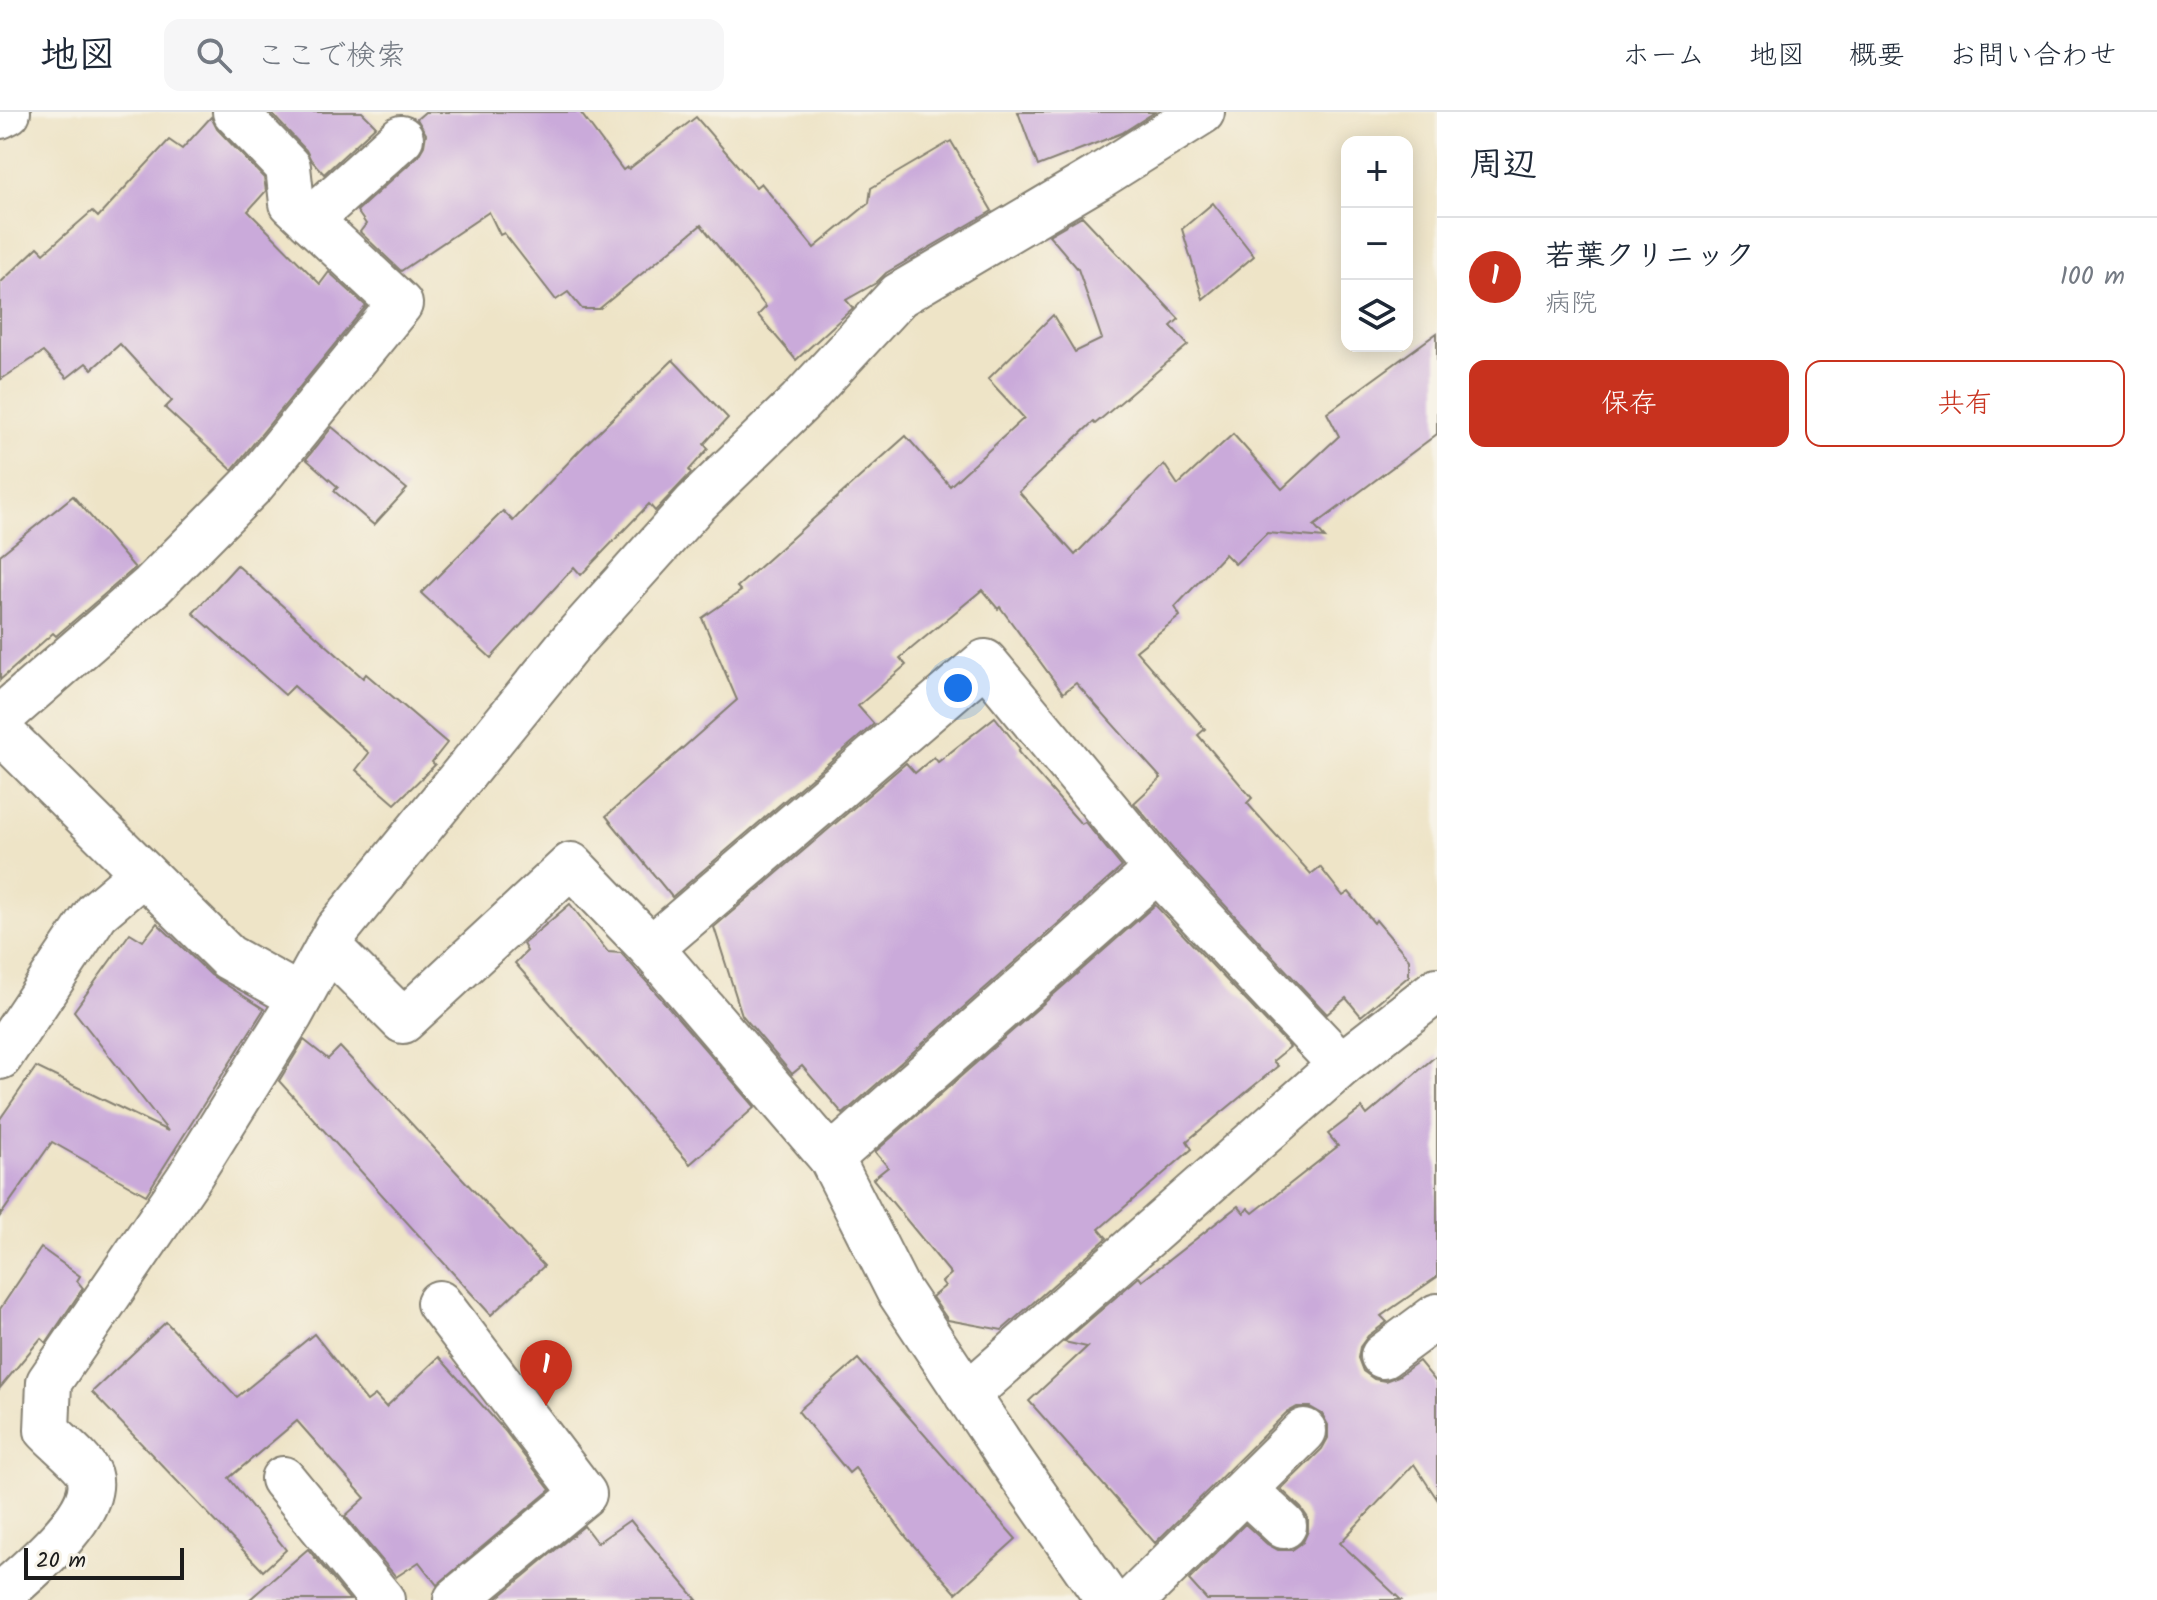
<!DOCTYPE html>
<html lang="ja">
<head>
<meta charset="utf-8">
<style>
	body { margin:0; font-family:Kalam,"Klee One",sans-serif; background:#f6f6f7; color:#1f2937 }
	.controls { position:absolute; right:24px; top:24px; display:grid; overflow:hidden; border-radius:16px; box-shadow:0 4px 20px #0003 }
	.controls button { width:72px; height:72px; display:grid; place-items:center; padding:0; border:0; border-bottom:2px solid #e0e1e3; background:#fff; color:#1f2937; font:40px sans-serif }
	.scale { position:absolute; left:24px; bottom:20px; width:160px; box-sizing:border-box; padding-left:8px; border:4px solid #1c1c1c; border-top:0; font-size:22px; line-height:28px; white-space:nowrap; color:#1c1c1c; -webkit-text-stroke:6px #f7f3e8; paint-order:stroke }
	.you { position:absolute; left:958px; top:576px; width:28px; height:28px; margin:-20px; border:6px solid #fff; border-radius:50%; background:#1a73e8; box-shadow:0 0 0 12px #1a73e833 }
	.badge { display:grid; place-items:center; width:52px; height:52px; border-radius:50%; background:#c8321e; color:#fff; font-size:26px; font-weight:700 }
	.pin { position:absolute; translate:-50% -66px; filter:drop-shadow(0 2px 4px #0008) }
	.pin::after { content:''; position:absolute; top:42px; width:28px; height:24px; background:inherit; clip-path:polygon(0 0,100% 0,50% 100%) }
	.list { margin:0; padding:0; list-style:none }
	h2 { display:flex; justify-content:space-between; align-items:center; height:104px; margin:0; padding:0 32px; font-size:34px }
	h2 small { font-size:26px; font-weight:400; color:#747a83 }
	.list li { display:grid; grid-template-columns:52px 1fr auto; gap:24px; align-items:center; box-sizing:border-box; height:120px; padding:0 32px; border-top:2px solid #e0e1e3 }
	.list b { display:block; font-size:30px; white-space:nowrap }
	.list p { margin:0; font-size:26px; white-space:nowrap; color:#747a83 }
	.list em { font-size:26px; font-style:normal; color:#747a83 }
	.actions { display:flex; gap:16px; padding:24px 32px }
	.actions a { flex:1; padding:18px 0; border:2px solid #c8321e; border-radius:16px; text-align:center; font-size:28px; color:#c8321e }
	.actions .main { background:#c8321e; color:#fff }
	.icon { flex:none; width:44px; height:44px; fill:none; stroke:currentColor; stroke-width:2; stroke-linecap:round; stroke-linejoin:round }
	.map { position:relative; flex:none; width:1437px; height:1488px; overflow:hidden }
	header { display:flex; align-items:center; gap:48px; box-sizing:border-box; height:112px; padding:0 40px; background:#fff; border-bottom:2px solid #e0e1e3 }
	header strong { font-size:38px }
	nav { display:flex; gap:44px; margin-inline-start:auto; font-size:28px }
	.search { width:560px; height:72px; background:#f6f6f7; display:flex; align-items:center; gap:20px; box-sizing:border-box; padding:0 28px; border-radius:16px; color:#747a83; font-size:30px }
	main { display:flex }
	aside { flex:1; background:#fff }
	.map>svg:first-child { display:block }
	.building { fill:#caaada }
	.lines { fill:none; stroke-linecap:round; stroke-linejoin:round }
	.minor-casing { stroke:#858072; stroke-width:48 }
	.minor { stroke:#fff; stroke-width:44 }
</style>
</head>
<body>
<header>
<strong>地図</strong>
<div class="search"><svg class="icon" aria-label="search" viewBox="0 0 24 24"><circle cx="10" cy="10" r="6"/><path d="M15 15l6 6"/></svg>ここで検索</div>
<nav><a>ホーム</a><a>地図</a><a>概要</a><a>お問い合わせ</a></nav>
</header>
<main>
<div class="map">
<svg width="1437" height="1488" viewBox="0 0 1437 1488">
	<rect width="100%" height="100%" fill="#f7f3e8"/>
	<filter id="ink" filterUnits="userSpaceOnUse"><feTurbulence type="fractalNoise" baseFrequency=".0125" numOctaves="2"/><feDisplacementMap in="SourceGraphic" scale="16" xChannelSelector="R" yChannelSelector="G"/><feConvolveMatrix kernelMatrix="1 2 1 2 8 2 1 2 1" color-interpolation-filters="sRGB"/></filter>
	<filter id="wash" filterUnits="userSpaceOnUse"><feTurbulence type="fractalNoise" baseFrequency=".006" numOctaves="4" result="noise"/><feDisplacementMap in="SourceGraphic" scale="32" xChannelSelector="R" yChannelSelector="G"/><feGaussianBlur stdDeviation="1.8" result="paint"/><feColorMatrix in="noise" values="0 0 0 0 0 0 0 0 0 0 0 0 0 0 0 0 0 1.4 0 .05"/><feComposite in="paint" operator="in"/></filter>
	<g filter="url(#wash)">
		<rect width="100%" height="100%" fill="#eee4c7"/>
		<g id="blocks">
			<g class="building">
				<path d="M270,0h92l14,14 -52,48 -13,-14 -5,-10z"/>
				<path d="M425,0h155l43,58 4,-3 2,2 67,-52 60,70 5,-4 53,65 55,-45 2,-15 80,-47 41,70 -106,62 -10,10 -30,17 7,8 -57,52 -38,-45 8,-8 -65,-82 -102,84h-17l-14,-17 -12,8 -52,-67 -4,2 -11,-23 -88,59 -41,-39 6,-8 -9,-13 61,-55 6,-10 2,-12 -9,-15z"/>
				<path d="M1018,0h137l-33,21 -84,33z"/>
				<path d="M211,5l6,12 47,49 2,13 -18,20 72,73 9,-12 37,34 -134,164 -67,-62 7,-7 -52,-57 -28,25 -6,-6 -19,15 -24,-26 -43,28v-97l38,-36 6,6 48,-42 6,6 71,-77 13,9z"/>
				<path d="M1213,91l41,53 -51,43 -21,-70z"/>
				<path d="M1082,104l97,103 -8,7 17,19 -93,79 -2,-2 -74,70 56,63 89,-91 14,21 55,-51 49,55 57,-53 -12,-23 110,-80v101l-123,92 11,12 -58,-5 -32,31 -10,-10 -50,53 5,9 -44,35 69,78 -7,6 54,63 -5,5 64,71 9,-7 23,29 6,-4 25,31 2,-3 33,39v17l-48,40 -15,-18 -19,16 -151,-161 -42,-50 27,-25 -85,-95 -13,10 -63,-86 -2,2 -16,-19 -82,68 6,7 -48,41 16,18 -202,173 -66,-81 131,-116 -35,-82 39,-27 -4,-4 169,-151 44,50 74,-68 -36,-39 65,-64 22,37 27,-13 -24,-70 -29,-34z"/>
				<path d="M673,248l55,58 -24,26 4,5 -19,21 2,3 -36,38 -6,-7 -68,71 -7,-8 -83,91 -70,-65 82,-82 10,10 67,-71z"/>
				<path d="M332,315l75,62 -33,36 -40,-34 4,-4 -32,-28z"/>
				<path d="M73,384l62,72 -79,68 -3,-3 -53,47v-125z"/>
				<path d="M237,453l126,113 3,-4 81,69 -15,19 3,3 -40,39 -39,-34 13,-17 -75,-67 -9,9 -92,-82z"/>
				<path d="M995,605l25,32 -2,3 63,72 4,-2 37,45 -279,247 -41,-48 -10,8 -50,-59 -28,-88 192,-164 9,10 19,-16 4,5z"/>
				<path d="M570,792l38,48 13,1 11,12 123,142 -65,57 -175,-201 12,-12 -4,-7z"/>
				<path d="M1155,793l135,142 -17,14 5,5 -91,75 5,8 -93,80 8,9 -105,92 -54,-10 -16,-23 13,-11 -3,-4 9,-8 -78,-95 15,-12 -13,-15z"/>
				<path d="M157,811l54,52 53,34 -118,186 -94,-53 -52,74v-97l36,-52 132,64 -94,-120 56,-78 13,8z"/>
				<path d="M304,928l24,19 12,-12 204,219 -53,49 -212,-234z"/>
				<path d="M1437,943v222l-56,39 6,6 -19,14 -8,11 -2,11 5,13 11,8 11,2 13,-5 21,-15 18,22v116l-23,-35 -74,79 61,57h-194l-18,-20 56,-56 22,20 11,6h14l11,-8 5,-11v-13l-7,-10 -20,-19 41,-40 6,-11v-13l-6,-11 -12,-7h-13l-11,6 -131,130 -126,-142 58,-54 -23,-5 75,-65 3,4 96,-75 6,7 4,-5 5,5 85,-67 -10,-12 34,-26 5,7z"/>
				<path d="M41,1136l39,28 -3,5 6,7 -37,55 -5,-5 -41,50v-79z"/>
				<path d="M166,1210l71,75 77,-63 53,67 8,-6 11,12 53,-50 66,74 45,59 -113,95 -18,-23 -23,15 -51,-61 20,-18 -68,-77 -68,57 57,72 -23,21 -171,-179z"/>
				<path d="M858,1247l158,180 -60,54 -49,-55 -52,-70 -6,5 -51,-62z"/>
				<path d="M630,1408l67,80h-202l89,-74 13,17z"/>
				<path d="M308,1437l42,51h-101z"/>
			</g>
		</g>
	</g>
	<g filter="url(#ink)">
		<use href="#blocks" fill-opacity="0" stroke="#858072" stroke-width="2"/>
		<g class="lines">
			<g class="minor-casing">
				<g id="minor">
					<path d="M0,4l8,-4"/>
					<path d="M310,108l91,-82"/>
					<path d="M0,606l152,-132 101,-102 147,-180 -108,-101 -4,-36 -53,-55"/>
					<path d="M0,619l228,226 72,40"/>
					<path d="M328,834l75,75 168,-156 80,83 180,210 67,132 112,169 98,141"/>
					<path d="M651,836l334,-286 172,208 184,195"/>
					<path d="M0,945l97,-145 46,-39"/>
					<path d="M831,1046l326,-288"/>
					<path d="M439,1191l145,191 -128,106"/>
					<path d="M1383,1244l54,-40"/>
					<path d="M967,1283l374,-330 96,-75"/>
					<path d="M283,1367l99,121"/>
					<path d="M1245,1378l39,36"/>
					<path d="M0,1484c26,-23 101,-83 89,-121 -4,-12 -33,-35 -42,-45l2,-48 139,-203 103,-165 46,-84 235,-289 123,-137 105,-102 99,-107 198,-117 105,-66"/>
					<path d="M1133,1488l171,-169"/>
				</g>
			</g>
			<use href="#minor" class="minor"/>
		</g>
	</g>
</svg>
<div class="controls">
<button>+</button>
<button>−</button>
<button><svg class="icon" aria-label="layers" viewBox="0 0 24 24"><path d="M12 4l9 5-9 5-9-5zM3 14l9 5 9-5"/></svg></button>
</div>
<div class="scale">20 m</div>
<div class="you"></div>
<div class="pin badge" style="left:546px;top:1294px">1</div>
</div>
<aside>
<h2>周辺<small></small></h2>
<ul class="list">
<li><span class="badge">1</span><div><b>若葉クリニック</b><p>病院</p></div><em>100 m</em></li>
</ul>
<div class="actions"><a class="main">保存</a><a>共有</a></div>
</aside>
</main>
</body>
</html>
